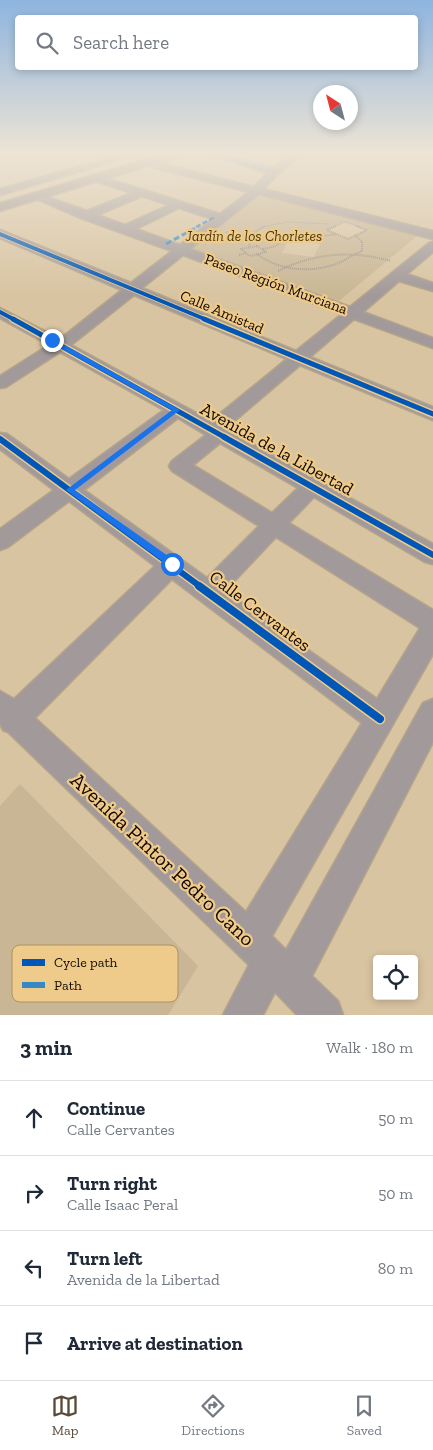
<!DOCTYPE html>
<html lang="en">
<head>
<meta charset="utf-8">
<style>
	body { margin:0; font-family:"Zilla Slab",serif; background:#f2f2f3; color:#1f2937 }
	.controls { position:absolute; right:15px; bottom:15px; display:grid; overflow:hidden; border-radius:5px; box-shadow:0 2px 8px #0003 }
	.controls button { width:45px; height:45px; display:grid; place-items:center; padding:0; border:0; border-bottom:1px solid #e0e1e3; background:#fff; color:#1f2937; font:25px sans-serif }
	.compass { position:absolute; left:313px; top:85px; width:45px; height:45px; border-radius:50%; background:#fff; box-shadow:0 2px 8px #0003; rotate:324deg }
	.stop { position:absolute; width:15px; height:15px; margin:-11px; border:4px solid #1a73e8; border-radius:50%; background:#fff }
	.stop.end { background:#1a73e8; border-color:#fff; box-shadow:0 1px 5px #0008 }
	.list { margin:0; padding:0; list-style:none }
	h2 { display:flex; justify-content:space-between; align-items:center; height:65px; margin:0; padding:0 20px; font-size:21px }
	h2 small { font-size:16px; font-weight:400; color:#747a83 }
	.list li { display:grid; grid-template-columns:32px 1fr auto; gap:15px; align-items:center; box-sizing:border-box; height:75px; padding:0 20px; border-top:1px solid #e0e1e3 }
	.list b { display:block; font-size:19px; white-space:nowrap }
	.list p { margin:0; font-size:16px; white-space:nowrap; color:#747a83 }
	.list em { font-size:16px; font-style:normal; color:#747a83 }
	.icon { flex:none; width:28px; height:28px; fill:none; stroke:currentColor; stroke-width:2; stroke-linecap:round; stroke-linejoin:round }
	.map { position:relative; flex:none; width:433px; height:1015px; overflow:hidden }
	.search { position:absolute; background:#fff; box-shadow:0 2px 8px #0003; left:15px; right:15px; top:15px; height:55px; display:flex; align-items:center; gap:12px; box-sizing:border-box; padding:0 18px; border-radius:5px; color:#747a83; font-size:19px }
	.sheet { height:365px; background:#fff }
	nav { display:flex; justify-content:space-around; align-items:center; box-sizing:border-box; height:70px; border-top:1px solid #e0e1e3; background:#fff; font-size:14px; color:#747a83 }
	nav a { display:grid; justify-items:center; gap:2px }
	nav .on { color:#594a38 }
	.map>svg:first-child { display:block }
	.green { fill:#c9b694; fill-rule:evenodd }
	.lines { fill:none; stroke-linecap:round; stroke-linejoin:round }
	.minor-casing { stroke:#b4a48b; stroke-width:3 }
	.major-casing { stroke:#b4a48b; stroke-width:3 }
	.path-far1 { stroke:#9c938c; stroke-width:1; stroke-dasharray:1 1; stroke-linecap:butt }
	.path { stroke:#9c938c; stroke-width:2; stroke-dasharray:1 1; stroke-linecap:butt }
	.minor { fill:#a29a9a; fill-rule:evenodd }
	.major { fill:#9c918e; fill-rule:evenodd }
	.quiet-far1 { stroke:#3789c4; stroke-width:2.5; stroke-dasharray:5 2.5; stroke-linecap:butt }
	.quiet { stroke:#3789c4; stroke-width:3; stroke-dasharray:6 3; stroke-linecap:butt }
	.cycleway-far3-casing { stroke:#eecb8a; stroke-width:5.5 }
	.cycleway-far2-casing { stroke:#eecb8a; stroke-width:8 }
	.cycleway-far1-casing { stroke:#eecb8a; stroke-width:9 }
	.cycleway-casing { stroke:#eecb8a; stroke-width:11 }
	.cycleway-far3 { stroke:#0057b8; stroke-width:4 }
	.cycleway-far2 { stroke:#0057b8; stroke-width:5 }
	.cycleway-far1 { stroke:#0057b8; stroke-width:6 }
	.cycleway { stroke:#0057b8; stroke-width:8 }
	.route { fill:#1a73e8 }
	.labels { text-anchor:middle; dominant-baseline:central; stroke-width:4.5; stroke-linejoin:round; paint-order:stroke }
	.far-park-label { font-size:15px; font-style:italic; fill:#4e390a; stroke:#eecb8a }
	.far-street-label { font-size:15px; fill:#150900; stroke:#eecb8a }
	.street-label { font-size:18px; fill:#150900; stroke:#eecb8a }
	.near-street-label { font-size:21px; fill:#150900; stroke:#eecb8a }
	.key { fill:#eecb8a; stroke:#ad9161; stroke-width:1 }
	.key-label { font-size:14px; fill:#150900 }
</style>
</head>
<body>
<div class="map">
<svg width="433" height="1015" viewBox="0 0 433 1015">
	<rect width="100%" height="100%" fill="#d8c4a1"/>
	<g class="green">
		<path d="M256,194l161,42 -78,65 -150,-53zM345,222l21,8 -18,9 -21,-9zM288,240l31,4h1l-6,13 -32,-4z"/>
		<path d="M20,784l178,182 -30,49h-168v-209z"/>
	</g>
	<g class="lines">
		<g class="minor-casing">
			<g id="minor">
				<path d="M126,153h15l-141,42v-6z"/>
				<path d="M204,153h15l53,15 21,-15h10l-25,21 -14,15 169,42v8l-174,-45 -69,55 160,58 79,-64 4,-1v10l-26,22 26,9v8l-34,-10 -36,31 70,26v10l-79,-29 -44,38 123,50v13l-133,-55 -75,64 208,115v20l-8,-2 -111,-65 -25,26 144,87v44l-161,282 14,14 137,-247 10,-4v43l-121,234 26,25 5,14h-46l-22,-23 -12,23h-40l26,-50 -241,-233 -5,-2 -3,-6v-33l14,8 141,-133 -86,-65 -61,46 -8,3v-21l54,-39 -54,-41v-16l7,1 62,45 95,-69 -104,-58 -54,35 -6,1v-12l49,-31 -49,-27v-10l60,31 62,-49 -122,-52v-8l131,53 41,-32 -91,-33 -51,-22 5,-3 4,1 48,17 45,-18 -40,-13 -1,-2 5,-3 124,39 29,-22 -104,-27 -2,-2 5,-3 106,27 13,-14zM142,196l27,9 -44,20 -28,-10zM179,208l34,11 -33,26 -44,-16zM183,255l159,59 -46,37 -154,-63zM134,295l153,64 -76,62 -140,-76zM178,418l28,17 -34,26 -3,5 3,5 87,55 -52,52 -123,-88zM220,443l78,45 -26,25 -79,-48zM276,537l144,91 -43,71 -152,-108zM172,579l190,144 -116,189 -211,-194z"/>
			</g>
		</g>
		<g class="major-casing">
			<path id="major" d="M167,153h19l-2,2 -184,56v-8z"/>
		</g>
		<g class="path-far1">
			<path d="M0,156l11,-3"/>
			<path d="M263,227l24,-5 42,2"/>
			<path d="M333,227l12,-5 15,5"/>
		</g>
		<g class="path">
			<path d="M336,226l-9,4 21,9 19,-9 -11,-4"/>
			<path d="M226,232c37,9 73,8 111,2"/>
			<path d="M257,246l9,6 -16,4 -9,-7z"/>
			<path d="M250,247l-2,-11 17,-10"/>
			<path d="M263,249l13,-3 7,-6"/>
			<path d="M257,254c21,16 51,19 76,11 10,-3 19,-10 29,-14v-9l-7,-7"/>
			<path d="M239,255l7,-2"/>
			<path d="M278,271c36,-18 74,-21 113,-10"/>
		</g>
		<use href="#minor" class="minor"/>
		<use href="#major" class="major"/>
		<g class="quiet-far1">
			<path d="M208,153l66,19"/>
			<path d="M196,227l19,-10"/>
		</g>
		<path class="quiet" d="M166,244l33,-18"/>
		<g class="cycleway-far3-casing">
			<g id="cycleway-far3">
				<path d="M0,234l207,86"/>
				<path d="M0,312l15,8"/>
			</g>
		</g>
		<g class="cycleway-far2-casing">
			<g id="cycleway-far2">
				<path d="M13,319l213,119"/>
				<path d="M204,319l229,95"/>
			</g>
		</g>
		<g class="cycleway-far1-casing">
			<g id="cycleway-far1">
				<path d="M224,437l209,118"/>
				<path d="M0,439l201,148"/>
			</g>
		</g>
		<g class="cycleway-casing">
			<path id="cycleway" d="M199,586l181,133"/>
		</g>
		<use href="#cycleway-far3" class="cycleway-far3"/>
		<use href="#cycleway-far2" class="cycleway-far2"/>
		<use href="#cycleway-far1" class="cycleway-far1"/>
		<use href="#cycleway" class="cycleway"/>
	</g>
	<linearGradient id="sky" x2="0" y2="1"><stop stop-color="#8eb5df"/><stop offset="0.52" stop-color="#ede4d5"/><stop offset="1" stop-color="#ede4d5" stop-opacity="0"/></linearGradient>
	<rect width="433" height="295" fill="url(#sky)"/>
	<path class="route" d="M50,339h4l126,71 -105,80 100,71v5h-6l-103,-76 106,-80 -122,-68z"/>
	<g class="labels">
		<g class="far-park-label">
			<text x="254" y="236">Jardín de los Chorletes</text>
		</g>
		<g class="far-street-label">
			<text transform="translate(276 284) rotate(20)">Paseo Región Murciana</text>
			<text transform="translate(222 312) rotate(23)">Calle Amistad</text>
		</g>
		<g class="street-label">
			<text transform="translate(277 449) rotate(29)">Avenida de la Libertad</text>
			<text transform="translate(260 611) rotate(37)">Calle Cervantes</text>
		</g>
		<g class="near-street-label">
			<text transform="translate(163 859) rotate(43)">Avenida Pintor Pedro Cano</text>
		</g>
	</g>
	<rect x="12" y="945" width="166" height="57" rx="8" class="key"/>
	<rect x="22" y="959" width="23" height="7" fill="#0057b8"/>
	<rect x="22" y="982" width="23" height="6" fill="#3789c4"/>
	<g class="key-label">
		<text x="54" y="967">Cycle path</text>
		<text x="54" y="990">Path</text>
	</g>
</svg>
<div class="controls">
<button><svg class="icon" aria-label="locate" viewBox="0 0 24 24"><circle cx="12" cy="12" r="6"/><path d="M12 2v4M12 18v4M2 12h4M18 12h4"/></svg></button>
</div>
<svg class="compass" viewBox="-18 -18 36 36"><path d="M0-13l5 13h-10z" fill="#e53935"/><path d="M0 13l5-13h-10z" fill="#747a83"/></svg>
<div class="stop" style="left:172px;top:564px"></div>
<div class="stop end" style="left:52px;top:340px"></div>
<div class="search"><svg class="icon" aria-label="search" viewBox="0 0 24 24"><circle cx="10" cy="10" r="6"/><path d="M15 15l6 6"/></svg>Search here</div>
</div>
<section class="sheet">
<h2>3 min<small>Walk · 180 m</small></h2>
<ul class="list">
<li><svg class="icon" aria-label="ahead" viewBox="0 0 24 24"><path d="M12 20V5M6 11l6-6 6 6"/></svg><div><b>Continue</b><p>Calle Cervantes</p></div><em>50 m</em></li>
<li><svg class="icon" aria-label="right" viewBox="0 0 24 24"><path d="M7 20v-9h11M14 6l5 5-5 5"/></svg><div><b>Turn right</b><p>Calle Isaac Peral</p></div><em>50 m</em></li>
<li><svg class="icon" aria-label="left" viewBox="0 0 24 24"><path d="M17 20v-9H6M10 6l-5 5 5 5"/></svg><div><b>Turn left</b><p>Avenida de la Libertad</p></div><em>80 m</em></li>
<li><svg class="icon" aria-label="arrive" viewBox="0 0 24 24"><path d="M6 21V4h12l-3 4 3 4H6"/></svg><div><b>Arrive at destination</b></div></li>
</ul>
</section>
<nav>
<a class="on"><svg class="icon" aria-label="map" viewBox="0 0 24 24"><path d="M3 6l6-2 6 2 6-2v14l-6 2-6-2-6 2zM9 4v14M15 6v14"/></svg>Map</a>
<a><svg class="icon" aria-label="directions" viewBox="0 0 24 24"><path d="M12 3l9 9-9 9-9-9zM9 14v-3h6M13 9l2 2-2 2"/></svg>Directions</a>
<a><svg class="icon" aria-label="saved" viewBox="0 0 24 24"><path d="M7 4h10v16l-5-4-5 4z"/></svg>Saved</a>
</nav>
</body>
</html>
